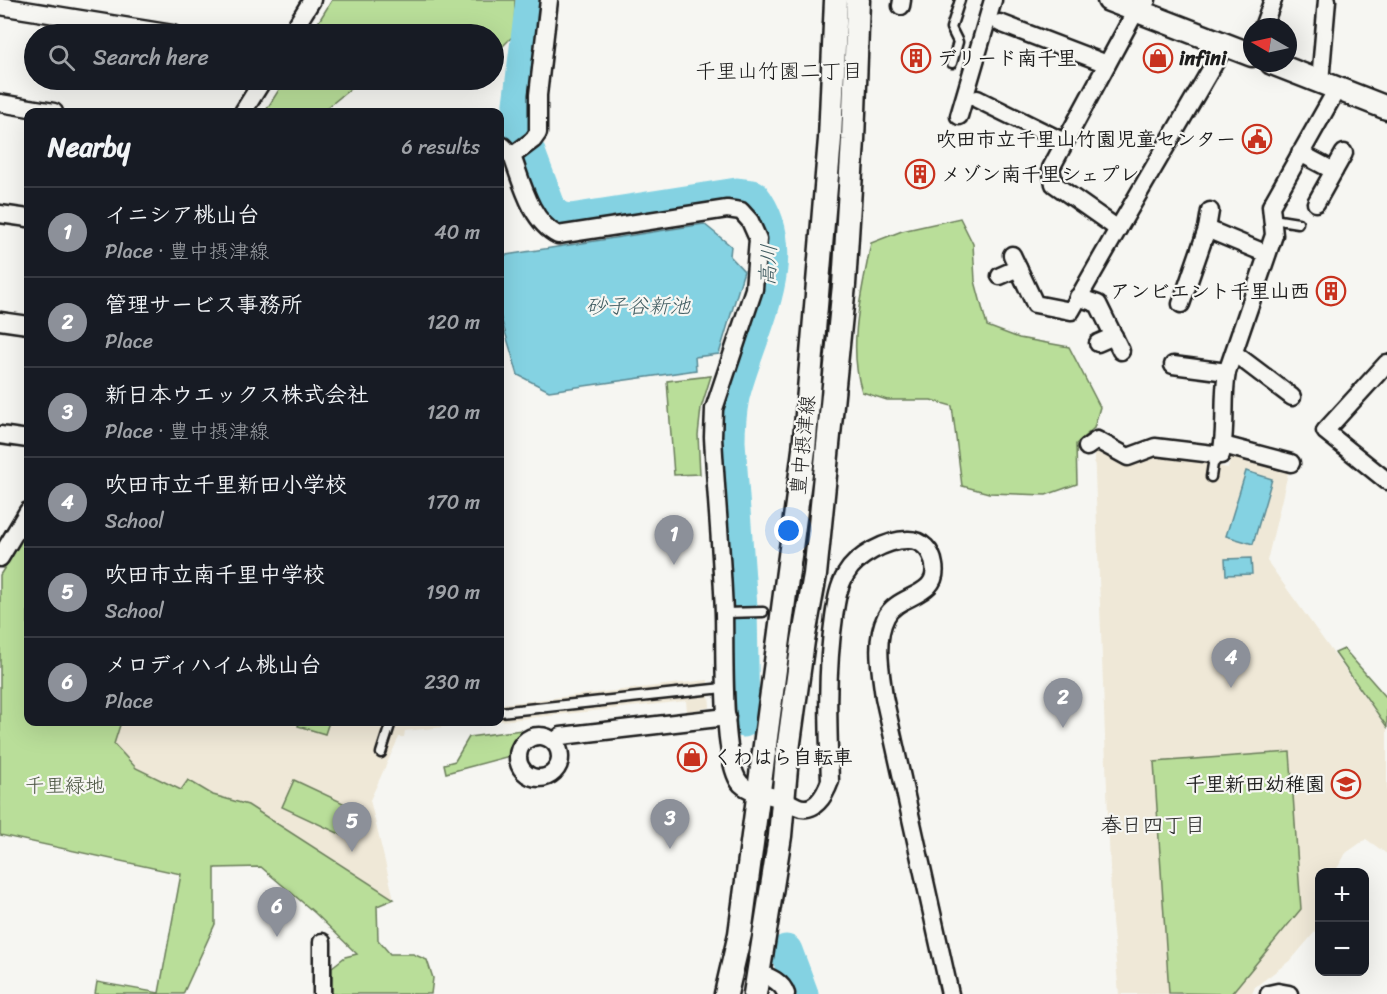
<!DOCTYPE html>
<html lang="en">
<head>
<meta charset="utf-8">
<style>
	body { margin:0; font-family:Sriracha,"Klee One",sans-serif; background:#242831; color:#f1f3f6 }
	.controls { position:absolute; right:18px; bottom:18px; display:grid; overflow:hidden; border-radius:12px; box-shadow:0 6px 24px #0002 }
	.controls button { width:54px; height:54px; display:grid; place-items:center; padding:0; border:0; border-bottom:2px solid #363941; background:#171b24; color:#f1f3f6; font:30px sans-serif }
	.compass { position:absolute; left:1243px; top:18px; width:54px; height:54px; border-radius:50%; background:#171b24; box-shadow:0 6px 24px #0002; rotate:279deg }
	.you { position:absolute; left:789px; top:531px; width:21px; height:21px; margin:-15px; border:4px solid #fff; border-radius:50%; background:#1a73e8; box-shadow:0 0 0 9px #1a73e833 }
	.badge { display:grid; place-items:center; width:39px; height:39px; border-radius:50%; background:#8c9099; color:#fff; font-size:20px; font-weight:700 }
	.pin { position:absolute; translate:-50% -50px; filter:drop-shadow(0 2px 3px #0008) }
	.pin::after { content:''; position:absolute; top:32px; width:21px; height:18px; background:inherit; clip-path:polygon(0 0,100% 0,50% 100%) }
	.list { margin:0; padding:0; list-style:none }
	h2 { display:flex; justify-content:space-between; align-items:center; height:78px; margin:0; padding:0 24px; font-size:26px }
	h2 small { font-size:20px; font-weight:400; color:#9ea1a6 }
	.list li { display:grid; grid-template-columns:39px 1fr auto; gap:18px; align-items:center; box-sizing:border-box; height:90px; padding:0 24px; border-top:2px solid #363941 }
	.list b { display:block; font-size:22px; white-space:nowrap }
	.list p { margin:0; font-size:20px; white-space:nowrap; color:#9ea1a6 }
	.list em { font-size:20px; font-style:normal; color:#9ea1a6 }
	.icon { flex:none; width:33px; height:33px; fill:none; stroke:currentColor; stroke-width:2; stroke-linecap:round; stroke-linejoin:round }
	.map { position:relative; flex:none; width:1387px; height:994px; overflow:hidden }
	.search { position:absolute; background:#171b24; box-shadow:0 6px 24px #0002; left:24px; top:24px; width:480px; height:66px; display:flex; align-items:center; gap:15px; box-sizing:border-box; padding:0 21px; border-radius:33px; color:#9ea1a6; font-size:22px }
	.panel { position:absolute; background:#171b24; box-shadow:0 6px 24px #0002; left:24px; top:108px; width:480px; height:618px; border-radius:12px }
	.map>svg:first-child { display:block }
	.built { fill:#efe8d7 }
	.green { fill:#b9de99; stroke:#6a7d5a; stroke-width:1.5 }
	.water { fill:#84d2e2; stroke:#5a8993; stroke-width:1.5 }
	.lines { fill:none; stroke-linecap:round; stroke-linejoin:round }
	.river { stroke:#84d2e2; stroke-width:33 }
	.lane-casing { stroke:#1c1c1c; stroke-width:13 }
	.street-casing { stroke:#1c1c1c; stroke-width:21 }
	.secondary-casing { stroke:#1c1c1c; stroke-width:27 }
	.lane { stroke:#f6f6f2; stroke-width:8 }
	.street { stroke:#f6f6f2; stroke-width:16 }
	.secondary { stroke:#f6f6f2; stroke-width:22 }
	.labels { text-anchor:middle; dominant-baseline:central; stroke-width:4.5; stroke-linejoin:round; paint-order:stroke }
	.poi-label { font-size:20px; font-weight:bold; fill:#1c1c1c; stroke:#f6f6f2; text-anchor:start }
	.street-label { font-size:20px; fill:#1c1c1c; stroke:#f6f6f2 }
	.park-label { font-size:20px; fill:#4b5642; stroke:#f6f6f2 }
	.neighbourhood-label { font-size:21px; fill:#1c1c1c; stroke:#f6f6f2 }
	.water-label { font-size:21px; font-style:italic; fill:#405c61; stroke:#f6f6f2 }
</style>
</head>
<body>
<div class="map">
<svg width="1387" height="994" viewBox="0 0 1387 994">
	<rect width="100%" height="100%" fill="#f6f6f2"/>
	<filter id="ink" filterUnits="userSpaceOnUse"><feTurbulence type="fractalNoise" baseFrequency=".0167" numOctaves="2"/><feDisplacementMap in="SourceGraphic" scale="12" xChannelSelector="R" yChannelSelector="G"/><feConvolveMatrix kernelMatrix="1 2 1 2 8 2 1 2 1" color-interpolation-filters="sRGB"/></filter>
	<g filter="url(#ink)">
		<g class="built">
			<path d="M1094,447l62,8 72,13 3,-13 58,14 -22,92 120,167v126l-21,-15 -20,14 -11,19h-15l-1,55 -27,32 -37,28 -3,7h-133l-7,-73z"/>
			<path d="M708,680l2,27 -23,5 -1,-11 -186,20v-17z"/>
			<path d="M121,722h372l-88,9 -1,6h-5l-29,63 24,99 -146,-94 -35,-10 -25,-15 -7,11 -45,-23 -22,-24z"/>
		</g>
		<g class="green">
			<path d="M332,0h183l-1,35 -20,20v-21h-183z"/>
			<path d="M285,80h76l-39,32h-57z"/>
			<path d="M960,218l13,26 2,37 12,45 32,12 50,9 31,60 -6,21 -18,16 1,40 -31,11 -57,-2 -27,-7 -10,-80 -21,-6h-44l-25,-8c-15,-47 0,-101 9,-149l31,-12z"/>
			<path d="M711,376l-10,32 -3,27 2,39 -26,1 -7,-94z"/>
			<path d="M28,530v192h93l-7,22 22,24 45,22 7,-10 25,15 35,10 146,94 -17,7 1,34 12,14h23l14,6 6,18 -2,16h-99v-27l13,-10 12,-3 -42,-41 -54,-46 -46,1v56l-32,70h-88l2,-12 62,11 22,-119 -181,-39v-260z"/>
			<path d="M1344,649l43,49v29l-52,-74z"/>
			<path d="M299,722h30l-4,12 -27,-8z"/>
			<path d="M521,730c-1,9 -9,16 -11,26l-64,17 -2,-9 11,-3 14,-24z"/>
			<path d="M1290,752l11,157 -70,85 -62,-1 -15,-231z"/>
			<path d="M294,780l60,28 -12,27 -60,-28z"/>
		</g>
		<g class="water">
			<path d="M704,224l27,22 -1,10 14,15 -25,83 -24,3 1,13 -147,21 -31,-16 -18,-60v-59z"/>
			<path d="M1246,471l26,8 -19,65 -27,-8z"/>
			<path d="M1251,558l1,16 -26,1 -1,-16z"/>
		</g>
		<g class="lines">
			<g class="river">
				<path d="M532,0l-13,104 2,27 29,78 8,9 13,2 166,-26 16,2c46,60 -5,138 -20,201 -3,15 -4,30 -4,45l12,165 2,114"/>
				<path d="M786,951l16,43"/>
			</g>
			<g class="lane-casing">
				<g id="lane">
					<path d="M952,63l6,-21 -7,-14 9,-28"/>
					<path d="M1273,219l25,4"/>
					<path d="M1211,477l2,-13 7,-8"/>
					<path d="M724,613l39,-1"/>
					<path d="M500,712l223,-24"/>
					<path d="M381,753l10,-31"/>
				</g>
			</g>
			<g class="street-casing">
				<g id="street">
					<path d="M549,0l-11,95v38l-5,7 -21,16c10,27 19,66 46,79l169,-26 14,2 9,10 8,18 -4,50 -40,120 -1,28c3,59 9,118 11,177 1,31 -3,150 17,170 12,11 29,10 43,16 4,2 8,4 12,6 18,9 29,-11 34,-25 -2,-55 -4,-109 4,-164 2,-14 4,-30 12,-43 10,-18 41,-34 61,-34 15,-1 25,11 27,25 6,32 -37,29 -48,52 -12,24 -5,55 -2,80l66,297"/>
					<path d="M1147,0l-15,18 -81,150 3,16 64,45 107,-184"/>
					<path d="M0,6l173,28"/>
					<path d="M901,6l1,-6"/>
					<path d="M1000,23l107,41"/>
					<path d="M1263,27l10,-27"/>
					<path d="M291,34l21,-34"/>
					<path d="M1320,82l7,-82"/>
					<path d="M977,99l87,43"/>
					<path d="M0,103l54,9"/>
					<path d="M243,112l20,-32"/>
					<path d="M959,116l34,-116"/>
					<path d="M500,147l3,-1 9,10"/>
					<path d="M1300,153l34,18"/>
					<path d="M1316,203l28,-50"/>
					<path d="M0,214l28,4"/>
					<path d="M1207,229l60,25"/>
					<path d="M1012,255l23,49 36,7 47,-82"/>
					<path d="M1000,276l18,-8"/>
					<path d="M1078,297l20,7 23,47"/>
					<path d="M1181,304l26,-75 3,-18"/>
					<path d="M0,321l28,4"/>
					<path d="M1098,343l16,-7"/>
					<path d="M1234,353l58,44"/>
					<path d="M1387,363l-62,68 62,50"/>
					<path d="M1173,365l54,7"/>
					<path d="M0,435l28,4"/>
					<path d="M1223,445l68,18"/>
					<path d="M1087,447l10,-7 31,17 27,-10 66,8c6,-26 1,-55 6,-83l47,-137 -3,-29 66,-117"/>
					<path d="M0,558l28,-47"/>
					<circle cx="539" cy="757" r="21"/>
					<path d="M554,742l7,-6 166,-19"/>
					<path d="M322,942v52"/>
					<path d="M759,973c11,4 23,9 27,21"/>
					<path d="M1269,994l9,-2 11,2"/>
				</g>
			</g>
			<g class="secondary-casing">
				<g id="secondary">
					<path d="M1109,0l143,55"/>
					<path d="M1272,63l115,45"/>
					<path d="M726,994l14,-60 64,-484 26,-311 6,-139"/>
					<path d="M755,994l25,-158 7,-79 16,-116 12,-66 29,-290 9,-145 5,-140"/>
				</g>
			</g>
			<use href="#lane" class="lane"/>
			<use href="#street" class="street"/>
			<use href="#secondary" class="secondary"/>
		</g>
	</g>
	<defs>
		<g id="building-ring" transform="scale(1.5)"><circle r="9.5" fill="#f6f6f2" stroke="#c8321e" stroke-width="1.5"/><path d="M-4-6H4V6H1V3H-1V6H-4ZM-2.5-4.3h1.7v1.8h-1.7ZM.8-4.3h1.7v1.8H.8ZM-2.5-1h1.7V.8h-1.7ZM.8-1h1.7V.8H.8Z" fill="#c8321e"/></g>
		<g id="shop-ring" transform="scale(1.5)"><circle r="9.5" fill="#f6f6f2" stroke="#c8321e" stroke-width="1.5"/><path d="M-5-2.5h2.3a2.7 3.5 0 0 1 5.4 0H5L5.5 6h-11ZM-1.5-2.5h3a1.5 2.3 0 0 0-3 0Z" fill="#c8321e"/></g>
		<g id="civic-ring" transform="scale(1.5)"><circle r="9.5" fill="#f6f6f2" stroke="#c8321e" stroke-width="1.5"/><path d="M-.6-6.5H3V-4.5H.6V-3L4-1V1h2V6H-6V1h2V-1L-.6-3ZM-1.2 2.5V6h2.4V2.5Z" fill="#c8321e"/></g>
		<g id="school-ring" transform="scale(1.5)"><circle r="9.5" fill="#f6f6f2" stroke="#c8321e" stroke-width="1.5"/><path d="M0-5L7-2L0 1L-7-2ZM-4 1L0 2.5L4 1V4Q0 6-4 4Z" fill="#c8321e"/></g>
	</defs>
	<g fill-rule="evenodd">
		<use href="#building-ring" x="916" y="58"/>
		<use href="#shop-ring" x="1158" y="58"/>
		<use href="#civic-ring" x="1257" y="139"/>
		<use href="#building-ring" x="920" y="174"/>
		<use href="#building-ring" x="1331" y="291"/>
		<use href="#shop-ring" x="692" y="757"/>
		<use href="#school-ring" x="1346" y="784"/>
	</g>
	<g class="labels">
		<g class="poi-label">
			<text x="937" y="58">デリード南千里</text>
			<text x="1179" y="58">infini</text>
			<text x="1236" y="139" text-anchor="end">吹田市立千里山竹園児童センター</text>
			<text x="941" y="174">メゾン南千里シェプレ</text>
			<text x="1310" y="291" text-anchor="end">アンビエント千里山西</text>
			<text x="713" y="757">くわはら自転車</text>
			<text x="1325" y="784" text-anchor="end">千里新田幼稚園</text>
		</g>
		<g class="street-label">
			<text transform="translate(803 445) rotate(-84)">豊中摂津線</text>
		</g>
		<g class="park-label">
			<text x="65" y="785">千里緑地</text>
		</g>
		<g class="neighbourhood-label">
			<text x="779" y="71">千里山竹園二丁目</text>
			<text x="1153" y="825">春日四丁目</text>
		</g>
		<g class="water-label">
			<text transform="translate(768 265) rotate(-87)">高川</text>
			<text x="638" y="306">砂子谷新池</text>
		</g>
	</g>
</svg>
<div class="controls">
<button>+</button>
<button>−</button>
</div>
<svg class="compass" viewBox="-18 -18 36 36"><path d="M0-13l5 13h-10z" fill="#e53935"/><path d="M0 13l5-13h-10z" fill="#9ea1a6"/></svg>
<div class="you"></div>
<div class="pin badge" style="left:674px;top:565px">1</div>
<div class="pin badge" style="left:1063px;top:728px">2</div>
<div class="pin badge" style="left:670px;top:849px">3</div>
<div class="pin badge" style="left:1231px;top:688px">4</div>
<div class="pin badge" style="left:352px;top:852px">5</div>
<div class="pin badge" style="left:277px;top:937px">6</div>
<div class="search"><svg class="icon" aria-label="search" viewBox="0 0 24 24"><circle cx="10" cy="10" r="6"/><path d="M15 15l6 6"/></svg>Search here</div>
<section class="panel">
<h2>Nearby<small>6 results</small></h2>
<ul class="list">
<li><span class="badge">1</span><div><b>イニシア桃山台</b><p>Place · 豊中摂津線</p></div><em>40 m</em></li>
<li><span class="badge">2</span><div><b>管理サービス事務所</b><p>Place</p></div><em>120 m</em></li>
<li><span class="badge">3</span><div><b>新日本ウエックス株式会社</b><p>Place · 豊中摂津線</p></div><em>120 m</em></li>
<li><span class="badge">4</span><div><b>吹田市立千里新田小学校</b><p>School</p></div><em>170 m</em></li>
<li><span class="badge">5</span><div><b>吹田市立南千里中学校</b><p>School</p></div><em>190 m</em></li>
<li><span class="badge">6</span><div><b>メロディハイム桃山台</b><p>Place</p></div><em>230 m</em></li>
</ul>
</section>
</div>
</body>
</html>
